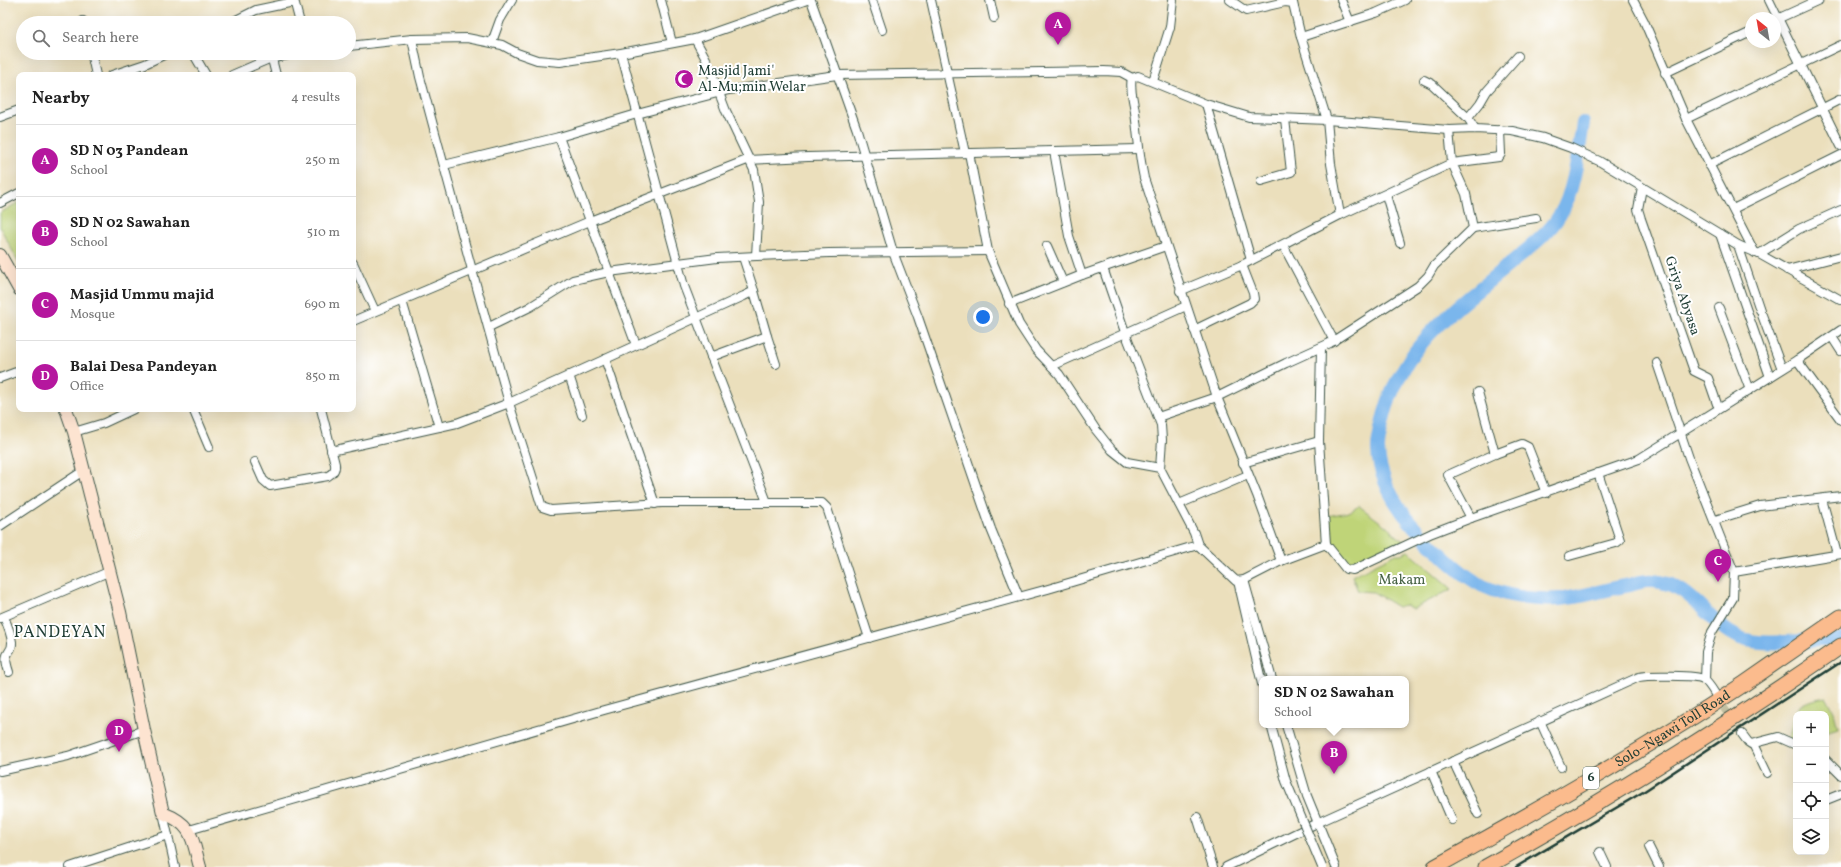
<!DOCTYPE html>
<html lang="en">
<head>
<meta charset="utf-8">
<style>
	body { margin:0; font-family:Vollkorn,serif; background:#f2f2f2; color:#222 }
	.controls { position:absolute; right:12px; bottom:12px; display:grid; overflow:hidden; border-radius:8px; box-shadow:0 4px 16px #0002 }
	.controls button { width:36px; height:36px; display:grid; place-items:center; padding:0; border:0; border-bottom:1px solid #e0e0e0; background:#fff; color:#222; font:20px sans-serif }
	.compass { position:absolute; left:1745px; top:12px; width:36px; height:36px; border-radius:50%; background:#fff; box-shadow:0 4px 16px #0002; rotate:329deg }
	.you { position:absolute; left:983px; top:317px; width:14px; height:14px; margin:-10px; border:3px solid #fff; border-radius:50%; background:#1a73e8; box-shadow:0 0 0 6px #1a73e833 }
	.badge { display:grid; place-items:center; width:26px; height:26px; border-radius:50%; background:#b5179e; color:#fff; font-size:13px; font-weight:700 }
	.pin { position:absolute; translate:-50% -33px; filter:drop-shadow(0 1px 2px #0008) }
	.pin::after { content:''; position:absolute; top:21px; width:14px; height:12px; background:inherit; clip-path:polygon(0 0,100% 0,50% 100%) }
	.popup { position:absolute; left:1259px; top:676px; width:150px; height:52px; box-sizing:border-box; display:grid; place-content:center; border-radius:8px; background:#fff; filter:drop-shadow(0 1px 3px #0005); font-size:13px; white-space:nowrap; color:#767676 }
	.popup b { font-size:15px; color:#222 }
	.popup::after { content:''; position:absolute; left:50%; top:100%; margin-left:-8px; border:8px solid transparent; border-top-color:#fff }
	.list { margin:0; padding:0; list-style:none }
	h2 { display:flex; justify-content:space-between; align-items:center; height:52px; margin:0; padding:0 16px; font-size:17px }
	h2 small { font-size:13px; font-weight:400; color:#767676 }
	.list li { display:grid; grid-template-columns:26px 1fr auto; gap:12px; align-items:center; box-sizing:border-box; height:72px; padding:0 16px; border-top:1px solid #e0e0e0 }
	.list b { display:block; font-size:15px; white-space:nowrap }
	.list p { margin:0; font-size:13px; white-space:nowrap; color:#767676 }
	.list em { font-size:13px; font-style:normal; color:#767676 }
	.icon { flex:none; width:22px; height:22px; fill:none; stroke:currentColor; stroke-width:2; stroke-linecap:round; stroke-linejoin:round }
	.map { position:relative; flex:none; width:1841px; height:867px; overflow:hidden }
	.search { position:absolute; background:#fff; box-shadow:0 4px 16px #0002; left:16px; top:16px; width:340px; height:44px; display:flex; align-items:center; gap:10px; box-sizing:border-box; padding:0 14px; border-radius:22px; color:#767676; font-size:15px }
	.panel { position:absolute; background:#fff; box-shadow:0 4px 16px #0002; left:16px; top:72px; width:340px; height:340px; border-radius:8px }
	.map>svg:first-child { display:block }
	.green { fill:#bfd478; stroke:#6f8856 }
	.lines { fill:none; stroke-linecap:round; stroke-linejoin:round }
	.river { stroke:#7ab6ec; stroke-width:14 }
	.street-tunnel { stroke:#c2bfa1; stroke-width:8; stroke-dasharray:8 4; stroke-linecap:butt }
	.street-casing { stroke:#3e5548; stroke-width:10 }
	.secondary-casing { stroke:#3e5548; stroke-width:14 }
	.highway-casing { stroke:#3e5548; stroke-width:17 }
	.street { stroke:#fff; stroke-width:8 }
	.secondary { stroke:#fde4d1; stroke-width:12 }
	.highway { stroke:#fbbb8d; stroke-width:15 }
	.rail { stroke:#1f3d34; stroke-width:2.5 }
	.street-bridge-casing { stroke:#3e5548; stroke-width:10; stroke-linecap:butt }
	.street-bridge { stroke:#fff; stroke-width:8 }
	.labels { text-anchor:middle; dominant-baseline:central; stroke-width:4; stroke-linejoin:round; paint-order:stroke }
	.shield { fill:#fff; stroke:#627771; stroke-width:1 }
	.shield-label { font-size:13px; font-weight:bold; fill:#1f3d34 }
	.poi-label { font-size:14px; fill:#1f3d34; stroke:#fff; text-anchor:start }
	.street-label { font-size:14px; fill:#1f3d34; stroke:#fff }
	.park-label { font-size:14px; fill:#476345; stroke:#fff }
	.quarter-label { font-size:16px; letter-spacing:1px; fill:#1f3d34; stroke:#fff }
</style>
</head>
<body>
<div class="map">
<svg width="1841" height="867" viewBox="0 0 1841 867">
	<rect width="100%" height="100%" fill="#fff"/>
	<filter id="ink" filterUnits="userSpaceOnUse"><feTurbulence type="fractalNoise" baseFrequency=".025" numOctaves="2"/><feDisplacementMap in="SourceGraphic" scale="8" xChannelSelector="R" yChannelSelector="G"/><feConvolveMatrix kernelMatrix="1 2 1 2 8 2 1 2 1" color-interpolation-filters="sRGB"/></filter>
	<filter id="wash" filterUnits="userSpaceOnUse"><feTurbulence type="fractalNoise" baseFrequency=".012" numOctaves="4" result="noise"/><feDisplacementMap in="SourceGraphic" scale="16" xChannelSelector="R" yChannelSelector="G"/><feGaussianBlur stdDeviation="0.9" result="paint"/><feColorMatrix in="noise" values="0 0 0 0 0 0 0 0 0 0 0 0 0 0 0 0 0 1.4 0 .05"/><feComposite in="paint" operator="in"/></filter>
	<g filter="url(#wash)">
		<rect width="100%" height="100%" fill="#ebdfbc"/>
		<g class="green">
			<path d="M19,202v61l-19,-36v-14z"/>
			<path d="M1359,506l28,21 17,15 -45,21 -11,2 -19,-24 -2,-25 22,-4z"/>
			<path d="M1408,551l44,38 -39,20 -8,-4 -7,2 -25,-15 -15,-1 -6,-15 44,-22h5z"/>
			<path d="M1826,697l8,15 4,16 -12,4v-18h-30v28l-8,-3c4,-9 3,-17 6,-25 4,-12 21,-15 32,-17z"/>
		</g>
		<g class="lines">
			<path class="river" d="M1583,123c-4,26 -9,71 -24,93 -11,19 -32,33 -48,47 -58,48 -113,84 -129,162 -2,8 -4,16 -4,24 1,32 21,62 42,84 17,17 41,42 63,53 17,8 38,12 56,13 31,3 61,-9 91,-14 7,-2 16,-5 23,-4 42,3 53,43 87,57 27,10 71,0 101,2"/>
		</g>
	</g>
	<g filter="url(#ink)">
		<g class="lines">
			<path class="street-tunnel" d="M1717,698l25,36"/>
			<g class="street-casing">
				<g id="street">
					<path d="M294,0l6,23"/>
					<path d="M661,0l11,43"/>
					<path d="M811,0l46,130 36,122 25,65 73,212 28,68"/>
					<path d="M872,0l10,30"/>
					<path d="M931,0l34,153"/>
					<path d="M990,0l4,18"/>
					<path d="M1230,0l16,11 39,-9 8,1 8,34 26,83 4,44 9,51"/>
					<path d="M1341,0l9,22"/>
					<path d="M1633,0l11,21 42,98 69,134"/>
					<path d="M1769,0l72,146"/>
					<path d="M1775,20l44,-20"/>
					<path d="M83,21v2"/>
					<path d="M230,23l26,-13 38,-8"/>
					<path d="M1301,37l75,-24 29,-13"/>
					<path d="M412,39l55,-1 35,7 15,8 20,7 23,2 61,-9 74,-14 112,-39"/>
					<path d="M695,39l11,20 20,52 28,59 5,32 -3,54"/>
					<path d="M492,42l8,-22 12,-20"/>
					<path d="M349,46l63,-7 8,38 52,193 37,133 33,104 9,3 111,-7h160l5,5 42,130"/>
					<path d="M91,53l5,22"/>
					<path d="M193,53l13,22"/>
					<path d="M621,53l63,233 83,216"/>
					<path d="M272,59l4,16"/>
					<path d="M1665,73l86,-41"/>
					<path d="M112,75l33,-11 23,-11"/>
					<path d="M232,75l37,-16 29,-6"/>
					<path d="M1132,78l6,-2 68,28 43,13 78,3 122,10 26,-1 37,2 31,7 28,10 28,13 139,84 21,9 82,46"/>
					<path d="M1424,80l8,4 36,34"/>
					<path d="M1153,81l17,-54 3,-27"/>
					<path d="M1206,104l45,156"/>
					<path d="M0,117l19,-7"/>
					<path d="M1686,119l155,-74"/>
					<path d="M1475,129l-7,-11 12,-15 7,-12 31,-35"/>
					<path d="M559,137l77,208"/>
					<path d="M1054,151l15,85 13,39"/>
					<path d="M969,153l19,98 31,73 17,26 23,24 37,56 16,20 15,12 33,6"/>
					<path d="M444,165l115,-28 78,-23 92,-24 108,-15 267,-4 17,1 11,6"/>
					<path d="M1709,165l132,-66"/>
					<path d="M1261,181l30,-9 -6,-53"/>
					<path d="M1642,188l-4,21 3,10 53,152 14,7 9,26"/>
					<path d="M1386,195l14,48"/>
					<path d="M0,203l19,-10"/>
					<path d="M1733,209l108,-54"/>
					<path d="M1473,228l63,-10"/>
					<path d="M1720,234l50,143"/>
					<path d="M1283,245l51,96"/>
					<path d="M1738,245l22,65"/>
					<path d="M1047,246l16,36"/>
					<path d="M1759,254l40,-25 42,-19"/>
					<path d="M353,263l22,48"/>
					<path d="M1103,268l22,64 36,93 1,15 -2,28 34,65 4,12 38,36 8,-1 37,-19 -24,-66 -40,-98 -73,-219c-5,-22 -6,-43 -9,-66 -1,-11 -6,-22 -3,-34"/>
					<path d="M1787,270l54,-14"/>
					<path d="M1180,291l62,-26 98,-50 112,-52 -3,-33"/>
					<path d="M402,301l37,126"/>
					<path d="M1009,304l73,-29 84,-29"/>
					<path d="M1719,308l31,82"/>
					<path d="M1762,315l20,54"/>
					<path d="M353,321l237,-100 157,-61 61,-3 330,-8"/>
					<path d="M489,327l41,-20 43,-27 36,-8 108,-14 39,-2 73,-3 159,-2"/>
					<path d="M1194,330l56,-27 4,-4 -1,-6 -11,-28"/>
					<path d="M767,336l9,28"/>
					<path d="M1832,337l9,14"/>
					<path d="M1321,348l-2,93 7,103"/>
					<path d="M711,357l56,-21 -13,-45"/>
					<path d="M605,359l50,145"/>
					<path d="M1797,360l44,60"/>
					<path d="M1657,363l32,95 45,114 -1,26 -21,34 -6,20 -1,28"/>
					<path d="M1052,366l134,-60"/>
					<path d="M569,375l13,40"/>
					<path d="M0,378l19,-7"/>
					<path d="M1478,392l17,62"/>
					<path d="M193,409l16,38"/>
					<path d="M1158,417l59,-20 69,-34 44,-20 88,-57 10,-10 6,-10 39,-38 -7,-34 -14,-31 47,-6 2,-3 -1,-24"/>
					<path d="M74,432l30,-9 30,-14"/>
					<path d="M331,451l126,-28 52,-20 235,-107 10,-5 -11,-34"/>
					<path d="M255,462l8,18 7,6 58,-10c5,-3 8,-6 7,-12l-14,-55"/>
					<path d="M1243,463l76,-22"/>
					<path d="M1822,499l15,55"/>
					<path d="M1179,504l69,-29"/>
					<path d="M1471,518l-23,-43 47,-21 27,-10 6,3 18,46"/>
					<path d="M1715,520l45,-14 81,-10"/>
					<path d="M0,526l83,-55"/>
					<path d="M1569,556l47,-13 4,-3 -22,-67"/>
					<path d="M1281,561l45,-17 20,25 7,1 79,-37 39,-15 168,-59 158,-99 44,-30"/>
					<path d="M1734,572l107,-18"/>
					<path d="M1244,580l28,99"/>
					<path d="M1238,581l24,103"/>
					<path d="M4,617c3,7 7,17 8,25 1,13 -11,7 -3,30"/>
					<path d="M0,618l108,-46"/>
					<path d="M1540,721l21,46"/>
					<path d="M1286,725l21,71 29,71"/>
					<path d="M1742,734l6,8 3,2 27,-7 18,8"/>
					<path d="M1753,744l14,29"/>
					<path d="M1826,760l15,15"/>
					<path d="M1453,761l25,53"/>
					<path d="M0,771l68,-15 76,-26"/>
					<path d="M1431,771l21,49"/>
					<path d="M1826,800l15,-6"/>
					<path d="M163,813l12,54"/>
					<path d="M1197,817l16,50"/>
					<path d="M189,830l415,-120 444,-121 150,-44"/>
					<path d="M1649,847l10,20"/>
					<path d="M1600,852l7,15"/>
					<path d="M70,867l98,-32"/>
					<path d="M1226,867l91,-44 322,-146c8,-2 58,-2 64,2 5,3 9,10 12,15"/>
				</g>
			</g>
			<g class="secondary-casing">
				<g id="secondary">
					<path d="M0,255l19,34"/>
					<path d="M66,409l8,23 46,180 24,118 19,83c31,12 29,26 37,54"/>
				</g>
			</g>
			<g class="highway-casing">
				<g id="highway">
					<path id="s1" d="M1435,867c105,-58 209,-117 309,-183 32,-22 65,-45 97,-67"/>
					<path d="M1486,867c122,-68 240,-141 355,-221"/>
				</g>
			</g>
			<use href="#street" class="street"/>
			<use href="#secondary" class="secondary"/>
			<use href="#highway" class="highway"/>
			<path class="rail" d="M1516,867l127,-75 198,-130"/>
			<g class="street-bridge-casing">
				<path id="street-bridge" d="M1271,725l15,56 36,86"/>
			</g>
			<use href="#street-bridge" class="street-bridge"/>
		</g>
	</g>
	<defs>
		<g id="mosque-disc" transform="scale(1)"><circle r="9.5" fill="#b5179e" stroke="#fff"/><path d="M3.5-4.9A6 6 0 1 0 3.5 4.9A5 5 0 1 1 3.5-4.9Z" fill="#fff"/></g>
	</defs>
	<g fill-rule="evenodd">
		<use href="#mosque-disc" x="684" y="79"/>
	</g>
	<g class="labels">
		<rect class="shield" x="1583" y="767" width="16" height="22" rx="3"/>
		<g class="shield-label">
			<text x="1591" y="778">6</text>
		</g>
		<g class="poi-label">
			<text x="698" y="71">Masjid Jami'<tspan x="698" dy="16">Al-Mu;min Welar</tspan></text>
		</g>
		<g class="street-label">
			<text transform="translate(1682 296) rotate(71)">Griya Abyasa</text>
			<text stroke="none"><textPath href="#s1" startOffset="275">Solo–Ngawi Toll Road</textPath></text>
		</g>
		<g class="park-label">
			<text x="1402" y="580">Makam</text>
		</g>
		<g class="quarter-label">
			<text x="60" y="633">PANDEYAN</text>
		</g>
	</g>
</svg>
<div class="controls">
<button>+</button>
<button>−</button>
<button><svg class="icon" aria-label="locate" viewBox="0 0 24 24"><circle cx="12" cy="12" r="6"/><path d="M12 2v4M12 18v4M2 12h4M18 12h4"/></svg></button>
<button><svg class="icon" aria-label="layers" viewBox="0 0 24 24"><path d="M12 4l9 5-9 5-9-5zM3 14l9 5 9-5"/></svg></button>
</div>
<svg class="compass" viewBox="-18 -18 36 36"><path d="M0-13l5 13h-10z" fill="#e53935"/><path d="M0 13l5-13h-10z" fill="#767676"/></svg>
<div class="you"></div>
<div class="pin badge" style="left:1058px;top:45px">A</div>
<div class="pin badge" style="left:1334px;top:774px">B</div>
<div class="popup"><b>SD N 02 Sawahan</b>School</div>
<div class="pin badge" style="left:1718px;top:582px">C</div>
<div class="pin badge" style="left:119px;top:752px">D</div>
<div class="search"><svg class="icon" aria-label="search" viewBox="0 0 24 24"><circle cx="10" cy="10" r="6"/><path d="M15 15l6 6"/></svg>Search here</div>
<section class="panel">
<h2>Nearby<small>4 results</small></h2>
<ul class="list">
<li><span class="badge">A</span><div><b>SD N 03 Pandean</b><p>School</p></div><em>250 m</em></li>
<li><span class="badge">B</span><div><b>SD N 02 Sawahan</b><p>School</p></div><em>510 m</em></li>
<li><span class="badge">C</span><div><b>Masjid Ummu majid</b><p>Mosque</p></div><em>690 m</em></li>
<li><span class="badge">D</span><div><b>Balai Desa Pandeyan</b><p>Office</p></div><em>850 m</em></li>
</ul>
</section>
</div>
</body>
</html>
